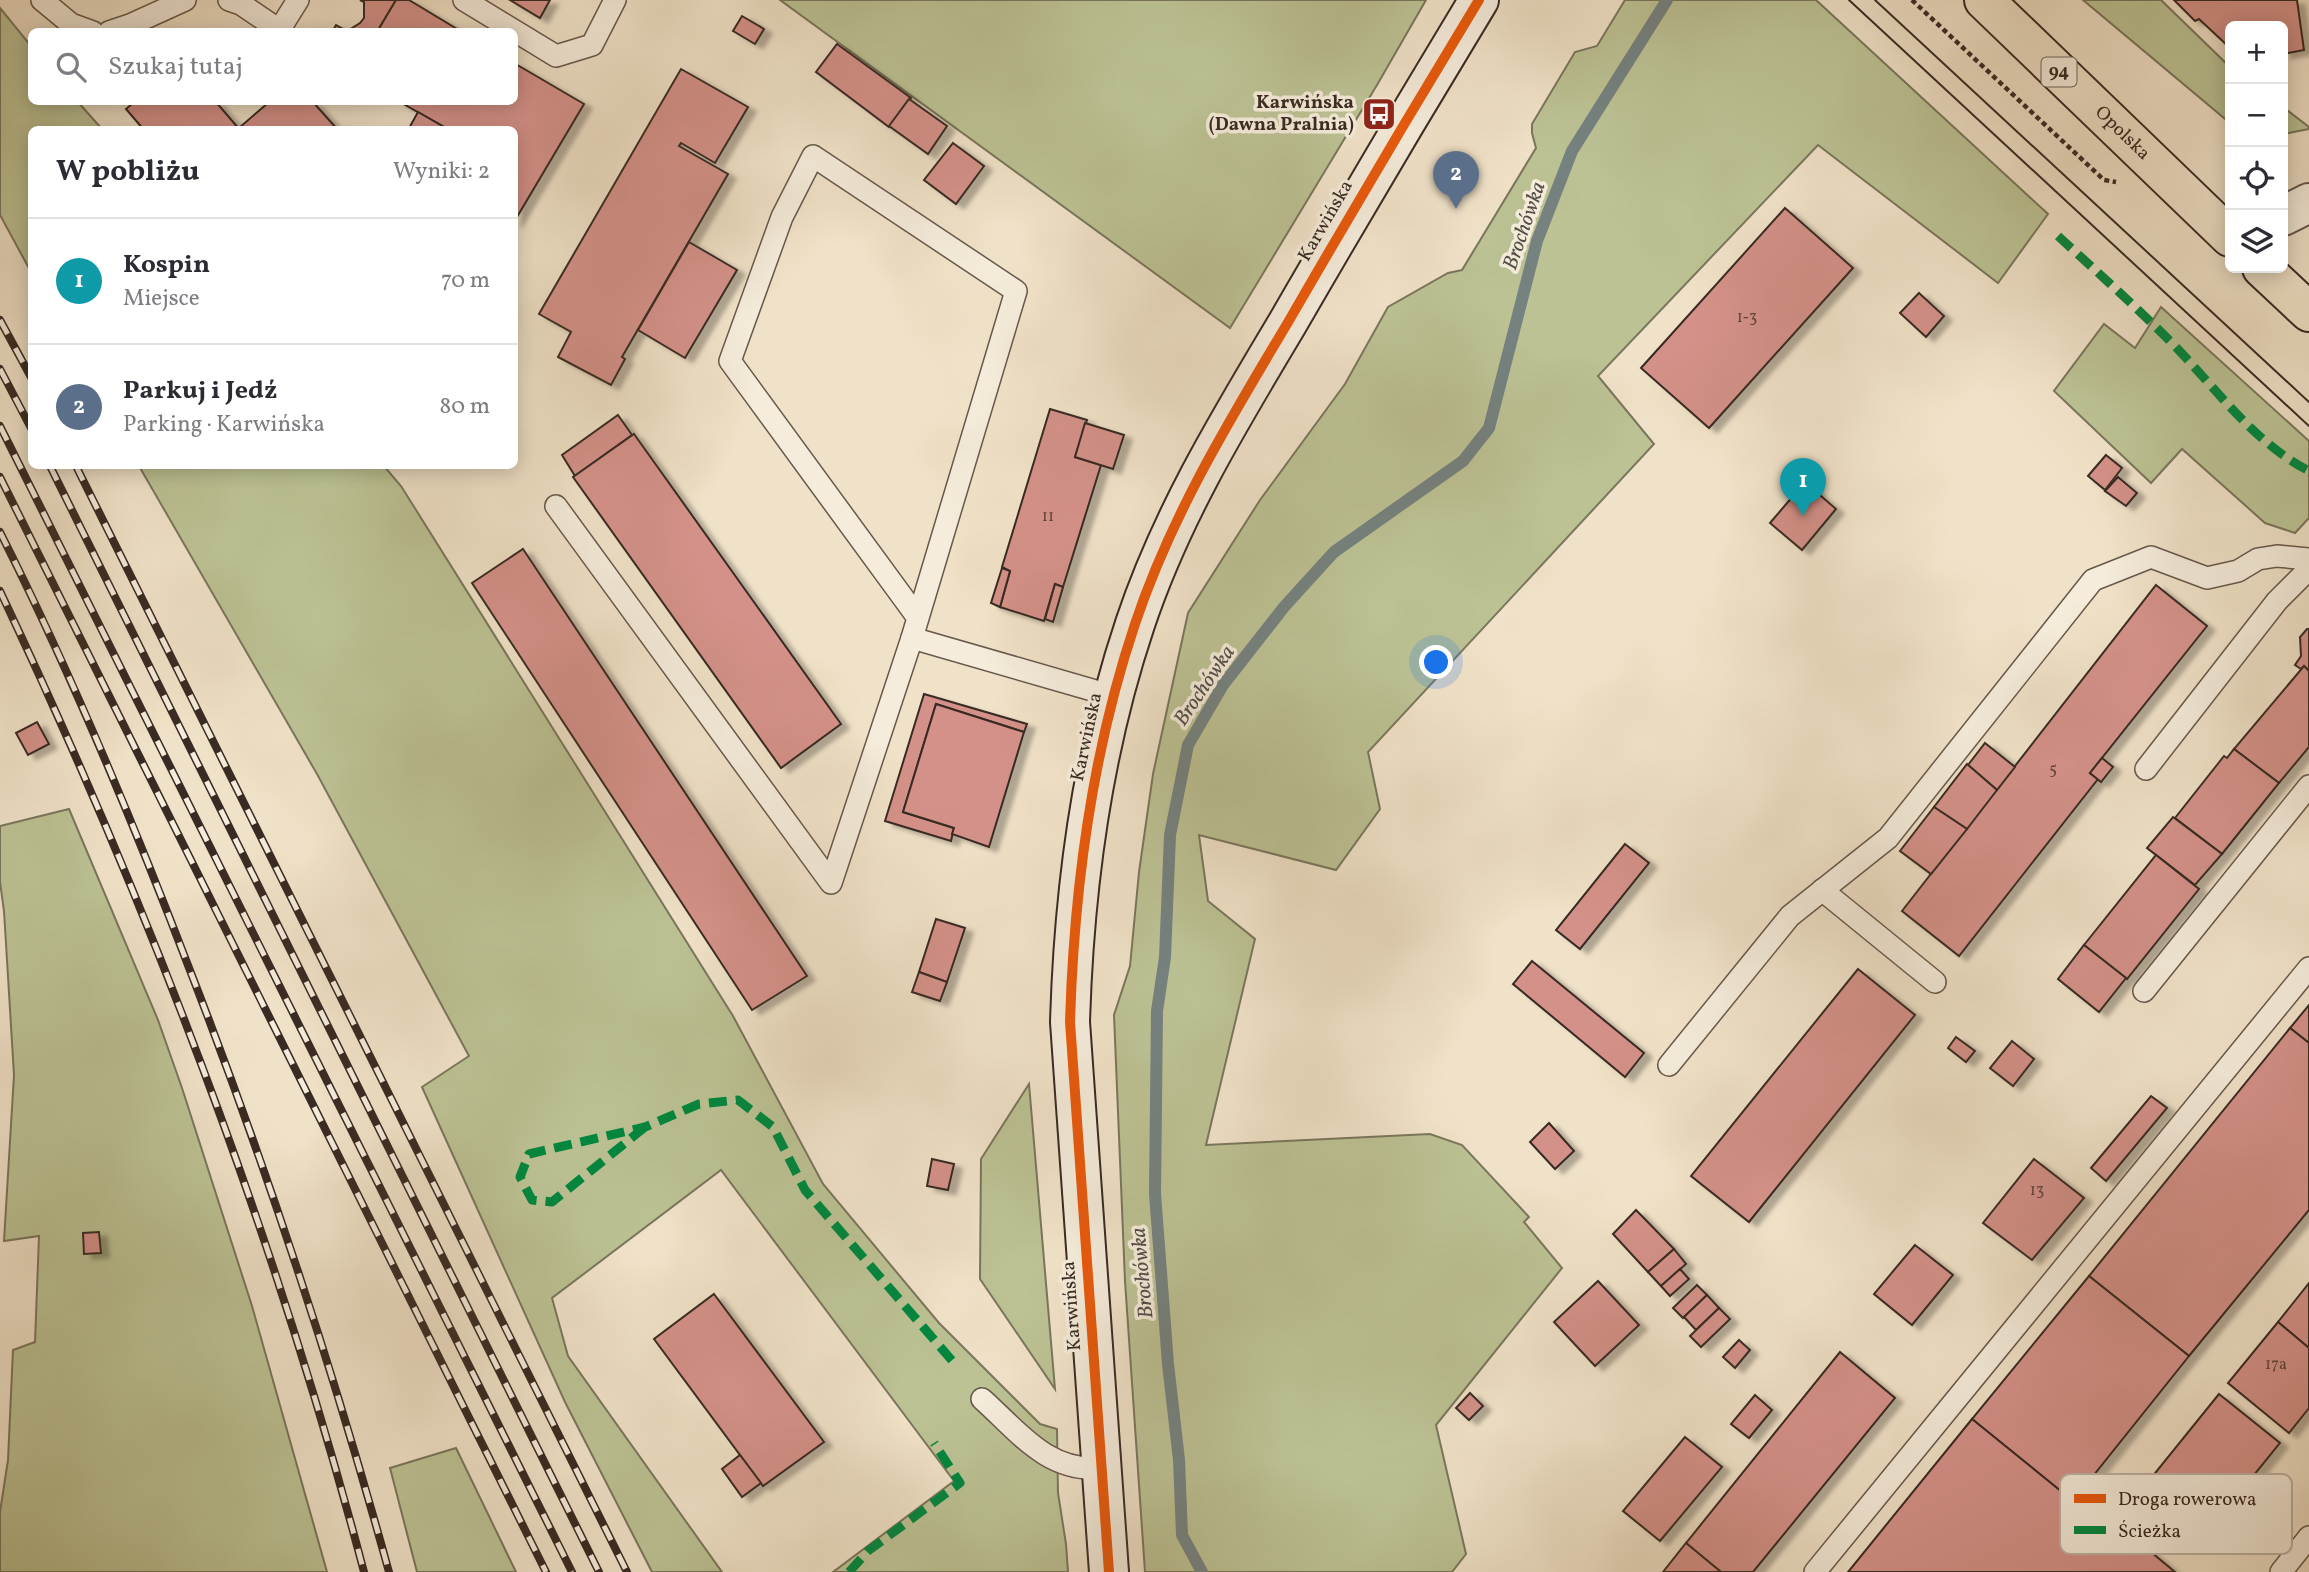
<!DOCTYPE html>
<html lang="pl">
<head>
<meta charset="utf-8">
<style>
	body { margin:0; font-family:Vollkorn,serif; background:#f2f2f3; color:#2b2b33 }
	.controls { position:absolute; right:21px; top:21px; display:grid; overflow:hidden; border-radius:10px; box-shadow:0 4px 18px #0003 }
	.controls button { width:63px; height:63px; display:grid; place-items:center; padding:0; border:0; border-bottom:2px solid #e1e1e2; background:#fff; color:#2b2b33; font:35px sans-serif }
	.you { position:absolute; left:1437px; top:663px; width:24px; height:24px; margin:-18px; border:5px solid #fff; border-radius:50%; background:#1a73e8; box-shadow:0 0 0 10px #1a73e833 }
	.badge { display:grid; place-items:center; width:46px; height:46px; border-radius:50%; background:#8f2418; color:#fff; font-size:23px; font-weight:700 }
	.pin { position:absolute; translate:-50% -58px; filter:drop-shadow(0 2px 4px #0008) }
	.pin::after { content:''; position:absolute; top:37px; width:24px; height:21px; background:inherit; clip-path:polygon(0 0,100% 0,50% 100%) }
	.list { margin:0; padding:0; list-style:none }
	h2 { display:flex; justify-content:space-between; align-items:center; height:91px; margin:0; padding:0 28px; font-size:30px }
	h2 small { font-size:23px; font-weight:400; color:#7c7c81 }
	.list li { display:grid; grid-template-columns:46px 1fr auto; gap:21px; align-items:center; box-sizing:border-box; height:126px; padding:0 28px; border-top:2px solid #e1e1e2 }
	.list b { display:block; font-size:26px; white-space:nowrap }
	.list p { margin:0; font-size:23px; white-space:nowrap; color:#7c7c81 }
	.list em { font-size:23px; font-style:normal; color:#7c7c81 }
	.icon { flex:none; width:38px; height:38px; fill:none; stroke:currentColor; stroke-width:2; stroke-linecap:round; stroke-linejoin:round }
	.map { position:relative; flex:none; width:2309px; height:1572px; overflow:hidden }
	.search { position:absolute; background:#fff; box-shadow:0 4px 18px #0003; left:28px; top:28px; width:490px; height:77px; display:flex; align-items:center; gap:18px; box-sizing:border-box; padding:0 24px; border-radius:10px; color:#7c7c81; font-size:26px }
	.panel { position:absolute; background:#fff; box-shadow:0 4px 18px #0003; left:28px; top:126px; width:490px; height:343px; border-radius:10px }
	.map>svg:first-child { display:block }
	.green { fill:#bcc294; stroke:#7a765c; stroke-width:2 }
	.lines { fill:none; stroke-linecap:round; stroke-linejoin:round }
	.stream { stroke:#758280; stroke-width:12 }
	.building { fill:#d49189; stroke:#392a23; stroke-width:2; filter:url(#shadow) }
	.lane-casing { stroke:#67584c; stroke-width:24 }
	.street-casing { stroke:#67584c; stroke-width:42 }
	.secondary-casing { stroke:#392a23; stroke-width:42 }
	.primary-casing { stroke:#392a23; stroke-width:42 }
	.path { stroke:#392a23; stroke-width:4.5; stroke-dasharray:5 3.5; stroke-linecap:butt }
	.lane { stroke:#f5ecdb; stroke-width:21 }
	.street { stroke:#f5ecdb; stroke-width:38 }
	.secondary { stroke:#f5ecdb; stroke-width:38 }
	.primary { stroke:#f0e2c8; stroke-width:38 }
	.tram { stroke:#392a23; stroke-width:2 }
	.rail-casing { stroke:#392a23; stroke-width:8 }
	.rail { stroke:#f5ecdb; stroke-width:5; stroke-dasharray:16; stroke-linecap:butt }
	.quiet { stroke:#00873e; stroke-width:9; stroke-dasharray:18 9; stroke-linecap:butt }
	.cycleway-casing { stroke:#f5ecdb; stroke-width:15 }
	.cycleway { stroke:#e8590c; stroke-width:10 }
	.labels { text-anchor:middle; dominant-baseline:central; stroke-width:7; stroke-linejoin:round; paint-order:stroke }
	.number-label { font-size:16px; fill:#60443c }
	.shield { fill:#f5ecdb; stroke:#71645a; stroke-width:2 }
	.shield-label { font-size:18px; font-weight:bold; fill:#392a23 }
	.poi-label { font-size:19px; font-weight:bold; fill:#392a23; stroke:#f5ecdb; text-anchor:end }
	.street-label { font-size:19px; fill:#392a23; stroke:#f5ecdb }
	.water-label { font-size:21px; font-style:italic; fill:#524e4a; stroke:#f5ecdb }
	.key { fill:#f5ecdb; stroke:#bdb2a4; stroke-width:2 }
	.key-label { font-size:19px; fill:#392a23 }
</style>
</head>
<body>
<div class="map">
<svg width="2309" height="1572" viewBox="0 0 2309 1572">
	<defs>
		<filter id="shadow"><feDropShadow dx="8" dy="4.5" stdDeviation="2" flood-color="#0004"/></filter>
	</defs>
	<rect width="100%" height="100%" fill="#f0e2c8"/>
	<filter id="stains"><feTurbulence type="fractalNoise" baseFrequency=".00286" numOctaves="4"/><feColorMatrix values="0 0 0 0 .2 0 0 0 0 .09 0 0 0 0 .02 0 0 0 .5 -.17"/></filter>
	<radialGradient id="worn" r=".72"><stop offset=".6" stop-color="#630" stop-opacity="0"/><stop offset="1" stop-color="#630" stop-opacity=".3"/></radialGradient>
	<g class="green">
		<path d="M780,0h646l-49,85 -147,243z"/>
		<path d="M1625,0h191l232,214 -50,69 -180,-138 -220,231 56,68 -286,308 12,57 -44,61 -137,-35 9,66 47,38 -49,206 224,-11 32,11 67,72 -5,5 38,46 -126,157 30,129 -14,18h-307l-20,-291 -11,-266 16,-49 9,-94 14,-98 35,-161 72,-113 85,-116 43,-77 60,-34 14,-3 74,-122 -4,-15v-9l43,-72 22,-6z"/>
		<path d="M2083,0h78l69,67v56z"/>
		<path d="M0,8l31,38 1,56h46l24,27 -70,1 -1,142 -31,-57z"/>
		<path d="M2283,107l26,20v2l-26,5z"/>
		<path d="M2161,307l148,134v77l-14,15 -30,-10 -83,-74 -31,34 -97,-92 50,-67 31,24z"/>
		<path d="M139,466h245l17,20 332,530 90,168 116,139 101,101 17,5 1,64 8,51 2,28h-235l121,-91 -233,-311 -169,128 16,58 154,216h-70l-87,-170 -143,-315 47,-31 -152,-282z"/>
		<path d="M69,809l89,211 24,68 70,218 75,266h-327v-60l8,-52 5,-110 22,-8 4,-106 -35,5 10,-166 -10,-164 -4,-29v-56z"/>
		<path d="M1029,1084l26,305 -75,-110 1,-120z"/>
		<path d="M456,1448l60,124h-99l-27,-104z"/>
	</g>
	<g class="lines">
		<path class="stream" d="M1202,1572l-20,-37 -3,-75 -11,-96 -13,-170 2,-183 8,-54 5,-122 18,-90 35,-60 61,-78 50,-55 129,-91 26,-33 48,-187 35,-90 95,-151"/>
	</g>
	<g class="building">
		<path d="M360,0h36l-19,32h-45l4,-7 11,6 13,-8 4,-5v-16z"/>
		<path d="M396,0h13l53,32h-85z"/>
		<path d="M510,0h40l-10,18z"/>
		<path d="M2174,0h123l7,50 -21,4v-28h-53v22l-31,-29 -4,2z"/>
		<path d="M742,16l22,13 -9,15 -22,-13z"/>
		<path d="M837,44l74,54 -22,29 -73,-55z"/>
		<path d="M514,63l70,41 -70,118v-92h-71l1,-3 -44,-25h114z"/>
		<path d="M681,69l67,38 -33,56 -34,-20 -2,3 49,28 -106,183 3,2 -14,26 -53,-28 13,-25 -32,-18z"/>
		<path d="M909,99l38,27 -19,28 -39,-28z"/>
		<path d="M134,102h82l24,28h-96l-18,-21z"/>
		<path d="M269,102h44l25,28 -99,-2z"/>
		<path d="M418,112l26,15 -1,3h-35z"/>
		<path d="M953,143l31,23 -28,38 -32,-24z"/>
		<path d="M1785,208l68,60 -144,160 -68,-60z"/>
		<path d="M689,242l48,28 -52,88 -47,-28z"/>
		<path d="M1919,293l25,23 -18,21 -26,-24z"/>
		<path d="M1050,409l37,11 -12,37 26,8 -38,122 -8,-3 -11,37 -44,-14 10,-36 -8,-4z"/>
		<path d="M618,415l14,20 -57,41 -13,-21z"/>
		<path d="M1085,423l39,12 -11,34 -38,-12z"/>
		<path d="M634,434l207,290 -60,44 -208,-291z"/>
		<path d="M2106,455l16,13 -17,22 -17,-14z"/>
		<path d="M2118,477l19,16 -11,13 -21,-15z"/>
		<path d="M1805,482l31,27 -34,41 -32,-27z"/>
		<path d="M523,549l284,427 -55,34 -280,-427z"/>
		<path d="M1002,568l8,3 -10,36 -9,-4z"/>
		<path d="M1055,584l8,3 -10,35 -8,-3z"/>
		<path d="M2156,585l51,41 -117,147 8,6 -139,177 -57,-45z"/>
		<path d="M2307,629h2v42l-5,-5 -3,3 -6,-4 6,-9 -1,-19z"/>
		<path d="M2304,666l5,5v76l-30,36 -45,-34z"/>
		<path d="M924,694l103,30 -3,8 -88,-28 -33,108 51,16 -3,13 -66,-20z"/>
		<path d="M936,704l88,28 -35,115 -37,-13 2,-6 -51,-16z"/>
		<path d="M37,722l12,22 -21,11 -12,-22z"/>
		<path d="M1985,743l30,24 -18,23 -29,-25z"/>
		<path d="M2234,749l45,34 -57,71 -47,-36 49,-62 3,2z"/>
		<path d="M2102,758l11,9 -12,15 -11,-9z"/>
		<path d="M1967,764l30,26 -30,39 -33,-22z"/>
		<path d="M1934,807l33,22 -36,45 -31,-23z"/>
		<path d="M2173,817l49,37 -27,31 -48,-37z"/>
		<path d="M1625,844l24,19 -69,86 -24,-19z"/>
		<path d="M2156,855l43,34 -72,90 -43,-34z"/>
		<path d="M936,919l29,9 -18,54 -28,-10z"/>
		<path d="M2084,945l42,33 -27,34 -41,-33z"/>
		<path d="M1532,961l112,92 -19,24 -112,-93z"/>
		<path d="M1858,969l57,46 -166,207 -58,-46z"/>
		<path d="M919,972l28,10 -7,19 -28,-9z"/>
		<path d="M2309,1005v38l-19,-15z"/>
		<path d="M2290,1028l19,15v167l-120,146 -100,-80z"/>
		<path d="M1956,1037l19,14 -9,11 -18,-14z"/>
		<path d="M2012,1041l22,18 -21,27 -23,-18z"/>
		<path d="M2151,1096l16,12 -61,73 -15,-13z"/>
		<path d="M1549,1123l25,28 -19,18 -25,-27z"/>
		<path d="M932,1159l22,5 -6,26 -21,-4z"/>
		<path d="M2034,1159l50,39 -52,62 -49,-37z"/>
		<path d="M1636,1210l38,39 -26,23 -35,-38z"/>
		<path d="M99,1232l2,21 -17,1 -1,-21z"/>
		<path d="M1915,1245l38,30 -41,50 -38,-31z"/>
		<path d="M1674,1249l12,15 -25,22 -13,-14z"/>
		<path d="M1680,1269l9,10 -19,17 -9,-10z"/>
		<path d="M2089,1276l100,80 -116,145 -101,-82z"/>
		<path d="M1598,1281l41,44 -44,41 -41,-44z"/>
		<path d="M2309,1283v65l-31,-26z"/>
		<path d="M1697,1285l10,10 -24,23 -10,-10z"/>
		<path d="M714,1294l110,148 -61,44 -109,-147z"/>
		<path d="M1707,1295l12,13 -23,22 -12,-13z"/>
		<path d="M1719,1308l11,11 -29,28 -11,-11z"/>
		<path d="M2278,1322l31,26v60l-20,25 -61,-50z"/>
		<path d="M1739,1340l11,10 -15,18 -12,-11z"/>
		<path d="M1840,1352l55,46 -142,174h-32l-35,-29z"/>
		<path d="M1470,1393l13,13 -14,14 -13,-12z"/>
		<path d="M2219,1394l61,49 -69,85 -60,-50z"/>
		<path d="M1755,1395l17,15 -23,28 -18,-14z"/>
		<path d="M1972,1419l101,82 -4,5 36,29 10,-13 60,50h-327z"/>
		<path d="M1685,1437l37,30 -62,74 -37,-30z"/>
		<path d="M740,1455l21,28 -19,14 -20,-28z"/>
		<path d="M1686,1543l35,29h-58z"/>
	</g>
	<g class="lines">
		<g class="lane-casing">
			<g id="lane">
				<path d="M42,0l29,24 22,8"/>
				<path d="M229,0l12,4 38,26"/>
				<path d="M464,0l92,56 36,-11 23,-45"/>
				<path d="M109,32l21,-7 55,-25"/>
				<path d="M278,32l20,-32"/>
				<path d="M556,506l275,377 81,-245"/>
				<path d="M918,618l-188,-257 52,-144 31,-61 203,135 -104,347 201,58"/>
				<path d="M2146,769l131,-168 32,-32"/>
				<path d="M1822,890l113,92"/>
				<path d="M2144,991l165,-205"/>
				<path d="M1669,1065l121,-149 98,-78 205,-258 58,-23 56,21 31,-7 20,-12 19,-3 32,3"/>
				<path d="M982,1399c37,33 65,73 119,69"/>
				<path d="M1815,1572l494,-604"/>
				<path d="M2281,1572l28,-35"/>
			</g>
		</g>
		<g class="street-casing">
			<path id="street" d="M2283,216l26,-13"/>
		</g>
		<g class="secondary-casing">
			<path id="secondary" d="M1109,1572l-39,-550c4,-135 22,-270 65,-398 36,-108 94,-203 152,-300 63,-109 127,-217 192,-324"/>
		</g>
		<g class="primary-casing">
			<g id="primary">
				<path id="s1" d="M1984,0l246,237"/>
				<path d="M2262,268l47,44"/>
			</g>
		</g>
		<path class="path" d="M1912,0l192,180 12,2"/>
		<use href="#lane" class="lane"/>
		<use href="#street" class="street"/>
		<use href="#secondary" class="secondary"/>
		<use href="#primary" class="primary"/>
		<g class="tram">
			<path d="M1849,0l460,426"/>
			<path d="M1875,0l434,402"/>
		</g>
		<g class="rail-casing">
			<g id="rail">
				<path d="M0,320l32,59"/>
				<path d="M0,369l32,61"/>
				<path d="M0,426l572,1146"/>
				<path d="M50,466l549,1106"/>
				<path d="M76,466l551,1106"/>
				<path d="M0,477l546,1095"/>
				<path d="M0,532c72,143 134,292 191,441 76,196 142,396 198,599"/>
				<path d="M0,591c149,315 275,643 364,981"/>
			</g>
		</g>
		<use href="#rail" class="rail"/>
		<g class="quiet">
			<path d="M2058,236c37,34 75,68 110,103 46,46 82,101 141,132"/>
			<path d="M645,1127l-93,75 -20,-2 -12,-23 9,-23 116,-27 54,-23 39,-4 35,27 32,63 150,174"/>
			<path d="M849,1572l19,-21 92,-68 -26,-40"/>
		</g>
		<g class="cycleway-casing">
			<path id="cycleway" d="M1109,1572l-39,-550c4,-135 22,-270 65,-398 36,-108 94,-203 152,-300 63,-109 127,-217 192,-324"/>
		</g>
		<use href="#cycleway" class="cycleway"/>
	</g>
	<defs>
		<g id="bus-square" transform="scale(1.75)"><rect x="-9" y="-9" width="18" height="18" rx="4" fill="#8f2418" stroke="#f5ecdb"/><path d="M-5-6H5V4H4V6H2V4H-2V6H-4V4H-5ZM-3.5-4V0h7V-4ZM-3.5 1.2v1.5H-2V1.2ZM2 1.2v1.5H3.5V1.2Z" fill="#fff"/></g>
	</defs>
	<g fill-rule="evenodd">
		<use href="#bus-square" x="1379" y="114"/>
	</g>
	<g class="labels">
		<g class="number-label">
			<text x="1747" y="318">1-3</text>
			<text x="1048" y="517">11</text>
			<text x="2053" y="770">5</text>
			<text x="2037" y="1191">13</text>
			<text x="2276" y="1365">17a</text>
		</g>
		<rect class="shield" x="2041.5" y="57.5" width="35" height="29" rx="5"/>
		<g class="shield-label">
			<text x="2059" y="72">94</text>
		</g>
		<g class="poi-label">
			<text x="1354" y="103">Karwińska<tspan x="1354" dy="22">(Dawna Pralnia)</tspan></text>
		</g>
		<g class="street-label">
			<text stroke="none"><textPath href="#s1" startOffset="192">Opolska</textPath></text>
			<text transform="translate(1326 221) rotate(-60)">Karwińska</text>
			<text transform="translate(1087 737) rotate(-78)">Karwińska</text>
			<text transform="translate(1072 1306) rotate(-94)">Karwińska</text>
		</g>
		<g class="water-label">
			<text transform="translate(1525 226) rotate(-71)">Brochówka</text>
			<text transform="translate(1205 686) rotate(-56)">Brochówka</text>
			<text transform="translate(1143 1273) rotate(-95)">Brochówka</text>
		</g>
	</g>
	<rect x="2060" y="1474" width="232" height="80" rx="10" class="key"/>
	<rect x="2074" y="1494" width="32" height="9" fill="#e8590c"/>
	<rect x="2074" y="1526" width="32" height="8" fill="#00873e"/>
	<g class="key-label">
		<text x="2118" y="1505">Droga rowerowa</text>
		<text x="2118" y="1537">Ścieżka</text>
	</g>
	<rect width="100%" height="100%" filter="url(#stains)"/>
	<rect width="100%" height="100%" fill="url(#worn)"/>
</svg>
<div class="controls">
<button>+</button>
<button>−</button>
<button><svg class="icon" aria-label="locate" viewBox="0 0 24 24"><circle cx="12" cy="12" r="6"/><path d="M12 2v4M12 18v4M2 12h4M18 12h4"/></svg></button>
<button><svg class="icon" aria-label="layers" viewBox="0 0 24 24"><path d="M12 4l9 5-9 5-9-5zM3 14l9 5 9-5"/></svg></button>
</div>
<div class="you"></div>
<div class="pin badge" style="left:1803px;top:516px;background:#0f9aa8">1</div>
<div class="pin badge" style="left:1456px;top:209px;background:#5c6f8a">2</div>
<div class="search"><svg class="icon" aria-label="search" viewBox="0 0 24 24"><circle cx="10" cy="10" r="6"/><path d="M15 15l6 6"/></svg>Szukaj tutaj</div>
<section class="panel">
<h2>W pobliżu<small>Wyniki: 2</small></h2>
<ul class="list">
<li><span class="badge" style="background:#0f9aa8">1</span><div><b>Kospin</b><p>Miejsce</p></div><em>70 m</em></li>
<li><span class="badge" style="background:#5c6f8a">2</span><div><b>Parkuj i Jedź</b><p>Parking · Karwińska</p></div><em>80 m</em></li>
</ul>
</section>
</div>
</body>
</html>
